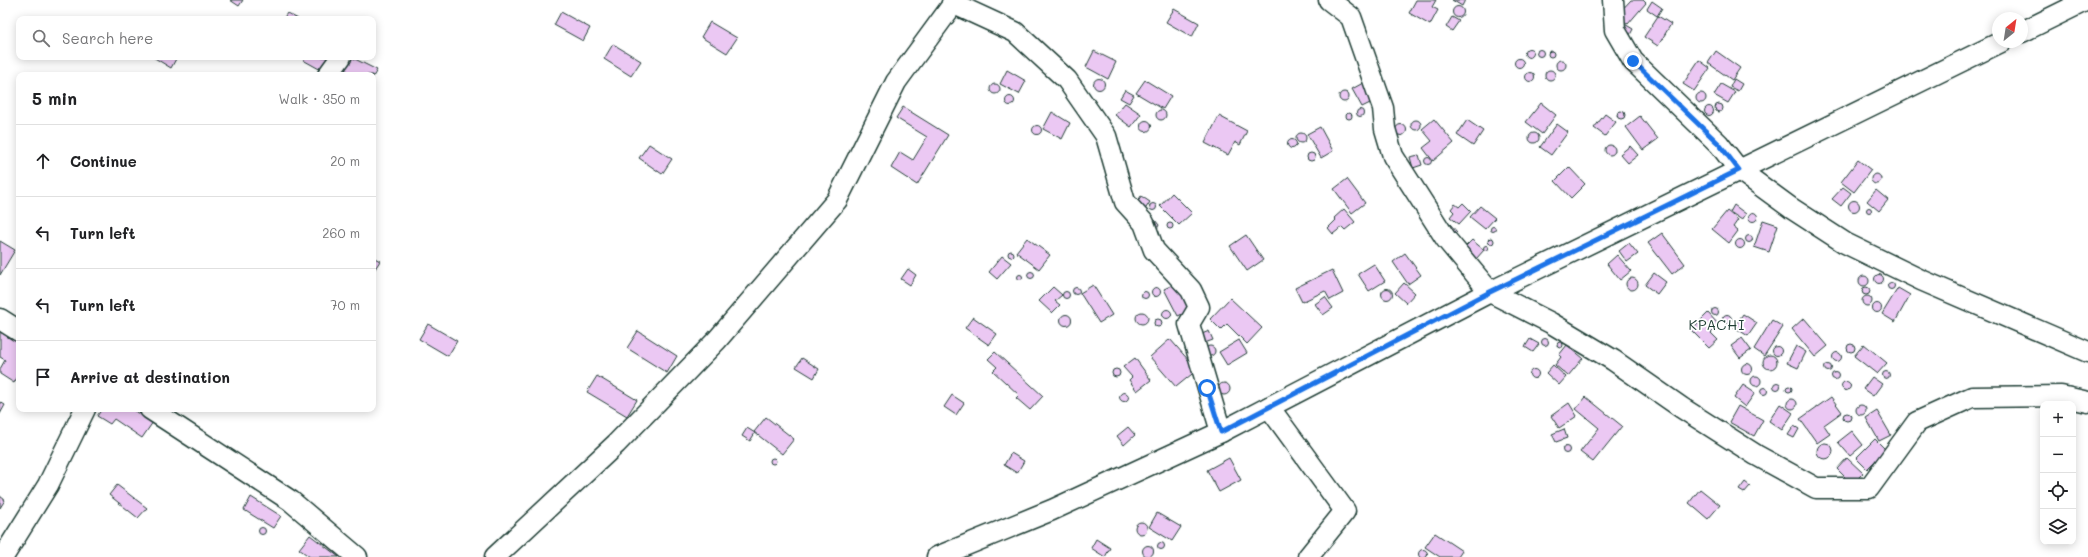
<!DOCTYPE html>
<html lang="en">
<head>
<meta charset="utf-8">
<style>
	body { margin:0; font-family:Mali,sans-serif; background:#f6f6f6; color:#202124 }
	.controls { position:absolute; right:12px; bottom:12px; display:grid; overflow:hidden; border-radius:8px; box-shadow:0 2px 10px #0003 }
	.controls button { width:36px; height:36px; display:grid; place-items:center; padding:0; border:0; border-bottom:1px solid #e0e0e0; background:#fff; color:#202124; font:20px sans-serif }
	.compass { position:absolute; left:1992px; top:12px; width:36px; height:36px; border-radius:50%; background:#fff; box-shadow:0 2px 10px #0003; rotate:30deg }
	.stop { position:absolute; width:12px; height:12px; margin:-9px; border:3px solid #1a73e8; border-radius:50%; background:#fff }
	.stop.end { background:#1a73e8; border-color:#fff; box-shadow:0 1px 4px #0008 }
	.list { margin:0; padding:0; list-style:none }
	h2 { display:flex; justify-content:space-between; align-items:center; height:52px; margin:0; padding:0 16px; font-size:17px }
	h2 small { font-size:13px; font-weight:400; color:#757577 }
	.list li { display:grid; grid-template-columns:26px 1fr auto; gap:12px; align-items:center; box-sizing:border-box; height:72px; padding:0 16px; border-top:1px solid #e0e0e0 }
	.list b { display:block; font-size:15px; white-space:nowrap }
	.list em { font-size:13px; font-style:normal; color:#757577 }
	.icon { flex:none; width:22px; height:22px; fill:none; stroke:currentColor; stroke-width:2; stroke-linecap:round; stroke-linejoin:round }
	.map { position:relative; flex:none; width:2088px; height:557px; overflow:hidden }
	.search { position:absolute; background:#fff; box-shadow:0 2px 10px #0003; left:16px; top:16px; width:360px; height:44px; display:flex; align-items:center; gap:10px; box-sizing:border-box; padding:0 14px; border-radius:8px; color:#757577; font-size:15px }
	.panel { position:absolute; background:#fff; box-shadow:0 2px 10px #0003; left:16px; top:72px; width:360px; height:340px; border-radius:8px }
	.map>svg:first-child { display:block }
	.building { fill:#ebc8f3; stroke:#1f3d34 }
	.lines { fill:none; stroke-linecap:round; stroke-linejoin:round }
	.minor-casing { stroke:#1f3d34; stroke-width:23 }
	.minor { stroke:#fff; stroke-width:20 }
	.route { stroke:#1a73e8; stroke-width:5 }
	.labels { text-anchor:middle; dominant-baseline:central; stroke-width:3.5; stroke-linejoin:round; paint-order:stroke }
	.quarter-label { font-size:14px; letter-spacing:1px; fill:#1f3d34; stroke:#fff }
</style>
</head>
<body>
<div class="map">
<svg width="2088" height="557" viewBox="0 0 2088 557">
	<rect width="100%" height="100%" fill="#fff"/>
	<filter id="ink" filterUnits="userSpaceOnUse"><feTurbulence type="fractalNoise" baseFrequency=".025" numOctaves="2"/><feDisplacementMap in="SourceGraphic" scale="8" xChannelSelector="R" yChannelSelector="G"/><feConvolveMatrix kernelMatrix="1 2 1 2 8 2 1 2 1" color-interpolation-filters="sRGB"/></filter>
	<g filter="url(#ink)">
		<g class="building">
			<path d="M230,0h13l-4,6z"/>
			<path d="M1416,0h20l-4,7 6,3 -8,15 -21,-12z"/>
			<path d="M1452,0h13l-3,6z"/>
			<path d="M1631,0h12l3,3 -18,21 -11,-9z"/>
			<path d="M1652,1l10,7 -5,8 -10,-7z"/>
			<circle cx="1458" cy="12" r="5.5"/>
			<path d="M1174,9l25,14 -7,14 -26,-15z"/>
			<path d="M561,12l29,16 -7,13 -29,-16z"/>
			<path d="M287,13l11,6h-15z"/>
			<path d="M1658,16l13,8 -13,22 -14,-9z"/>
			<path d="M1452,17l7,4 -7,10 -6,-4z"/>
			<path d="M710,22l27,16 -10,15 -26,-16z"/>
			<path d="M1623,23l10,6 -4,8z"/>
			<path d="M613,44l28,17 -10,15 -27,-17z"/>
			<circle cx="1529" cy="53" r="4.5"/>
			<circle cx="1540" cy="53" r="3.5"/>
			<circle cx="1551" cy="54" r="3"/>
			<path d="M1094,51l22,11 -8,17 -22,-12z"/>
			<path d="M1716,51l24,17 -8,12 -24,-17z"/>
			<path d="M153,57h24l-6,11z"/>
			<path d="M305,57h24l-8,13 -18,-10z"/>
			<path d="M351,57l26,13 -4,7v-2h-19l-10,-6z"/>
			<circle cx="1519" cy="63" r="4.5"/>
			<path d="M1699,60l11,8 -16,23 -11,-7z"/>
			<circle cx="1561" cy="65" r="5"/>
			<path d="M1007,70l19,11 -7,13 -19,-10z"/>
			<circle cx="1550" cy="75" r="5"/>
			<circle cx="1530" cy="77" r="4.5"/>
			<circle cx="1099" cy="84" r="5.5"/>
			<path d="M1734,79l8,5 -4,7 -8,-4z"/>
			<path d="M1145,80l26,16 -8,13 -27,-16z"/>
			<path d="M1363,83l11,18 -12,6 -10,-18z"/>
			<path d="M1721,84l14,8 -7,11 -14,-8z"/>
			<circle cx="995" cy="89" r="5"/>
			<path d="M1125,90l9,5 -5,8 -9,-5z"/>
			<circle cx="1344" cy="97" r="5"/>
			<circle cx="1701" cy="98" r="5"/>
			<circle cx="1010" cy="101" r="4.5"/>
			<path d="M1125,103l16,11 -10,13 -16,-12z"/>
			<path d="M1541,103l15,12 -14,19 -16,-12z"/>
			<circle cx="1719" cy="108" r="4"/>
			<circle cx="1709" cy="111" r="4.5"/>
			<path d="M903,107l45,28 -31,50 -26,-17 9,-16 13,8 14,-23 -31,-19z"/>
			<circle cx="1360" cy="113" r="3.5"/>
			<circle cx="1161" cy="115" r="5"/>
			<circle cx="1621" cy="115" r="4"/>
			<path d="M1052,112l18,11 -8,16 -19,-10z"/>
			<circle cx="1349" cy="116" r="3"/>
			<path d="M1605,114l11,8 -11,14 -11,-8z"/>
			<path d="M1219,116l28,15 -7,14 -5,-3 -7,13 -23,-12z"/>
			<path d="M1640,116l18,23 -15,11 -17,-23z"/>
			<path d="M1434,119l20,24 -21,18 -10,-13 9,-7 -10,-12z"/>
			<circle cx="1416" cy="125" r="5"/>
			<path d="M1467,120l16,11 -10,15 -16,-11z"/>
			<circle cx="1146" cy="126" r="5.5"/>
			<path d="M1557,124l11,8 -17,23 -11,-8z"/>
			<circle cx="1401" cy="130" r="5.5"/>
			<circle cx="1037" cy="130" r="4.5"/>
			<path d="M1320,127l13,24 -12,7 -14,-24z"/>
			<circle cx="1301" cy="138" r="5"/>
			<circle cx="1534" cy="138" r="5"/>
			<circle cx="1292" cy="144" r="4.5"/>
			<path d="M649,144l23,15 -10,15 -23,-16z"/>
			<circle cx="1610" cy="150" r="5"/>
			<path d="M1630,146l8,9 -10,8 -8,-9z"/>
			<circle cx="1311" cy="157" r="4"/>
			<path d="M1419,155l3,10 -9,3 -3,-11z"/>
			<circle cx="1428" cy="161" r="3.5"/>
			<path d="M1858,160l13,10 -17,22 -13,-10z"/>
			<path d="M1569,167l16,17 -14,14 -16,-17z"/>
			<circle cx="1876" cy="179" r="5"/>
			<path d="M1347,179l18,24 -13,10 -18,-24z"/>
			<path d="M1843,187l8,6 -10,13 -9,-7z"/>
			<path d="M1876,190l12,10 -9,11 -12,-10z"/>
			<path d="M1172,193l20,20 -13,12 -19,-19z"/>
			<path d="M1141,196l9,6 -6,9 -9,-5z"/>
			<circle cx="1854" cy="206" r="5.5"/>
			<path d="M1463,203l8,8 -12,13 -9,-7 4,-5 -3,-3 4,-5 4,3z"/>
			<circle cx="1153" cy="207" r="3.5"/>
			<path d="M1734,205l12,9 -4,6 -12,-8z"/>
			<path d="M1480,206l15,12 -10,11 -15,-12z"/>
			<circle cx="1869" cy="210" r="2.5"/>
			<path d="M1344,209l11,13 -10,8 -3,-3 -9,7 -5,-6 8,-8 -2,-2z"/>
			<path d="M1727,211l11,9 -5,7 5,4 -9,12 -17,-14z"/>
			<circle cx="1753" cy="217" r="4.5"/>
			<path d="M1155,220l4,5 -3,6 -4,-10z"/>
			<path d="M1763,220l15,5 -9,27 -15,-5z"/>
			<circle cx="1170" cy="226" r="3"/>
			<path d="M1450,224l7,8 -6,5 -7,-9z"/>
			<circle cx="1493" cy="229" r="2.5"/>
			<path d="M1662,233l23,31 -13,10 -24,-31z"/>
			<path d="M1246,235l17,25 -16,11 -17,-25z"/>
			<circle cx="1749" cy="239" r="3.5"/>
			<circle cx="1491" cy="241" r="3"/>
			<path d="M1027,238l23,17 -11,14 -23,-17z"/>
			<circle cx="1740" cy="244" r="4.5"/>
			<path d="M1472,240l12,10 -8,9 -12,-11z"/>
			<path d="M0,241l15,9 -15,25z"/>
			<path d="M1629,243l9,11 -11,8 -8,-11z"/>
			<circle cx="1486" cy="248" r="2.5"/>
			<circle cx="1011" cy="254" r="3"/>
			<path d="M1405,253l16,22 -13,9 -15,-22z"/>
			<path d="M1617,255l14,16 -11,9 -13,-16z"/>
			<path d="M1002,256l9,7 -14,16 -8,-7z"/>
			<path d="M373,257l7,4 -7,11z"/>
			<path d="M1374,264l11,17 -16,10 -11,-17z"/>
			<path d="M908,269l8,6 -6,10 -9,-6z"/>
			<path d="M1332,270l11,23 -13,7 -5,-9 -23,11 -7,-14z"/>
			<circle cx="1031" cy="275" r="3.5"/>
			<path d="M1654,273l12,9 -9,12 -12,-9z"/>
			<circle cx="1020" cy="277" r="2.5"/>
			<circle cx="1879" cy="279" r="4.5"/>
			<circle cx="1864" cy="281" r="5"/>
			<circle cx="1632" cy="284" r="6"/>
			<path d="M1179,282l14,27 -15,7 -14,-27z"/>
			<circle cx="1891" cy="286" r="3.5"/>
			<path d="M1404,283l11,10 -9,10 -11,-10z"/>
			<path d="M1093,285l19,30 -13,8 -19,-30z"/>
			<circle cx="1866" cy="291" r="4"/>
			<path d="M1053,287l9,8 -7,6 5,4 -8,8 -13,-12z"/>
			<circle cx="1076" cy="291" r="3.5"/>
			<circle cx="1156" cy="292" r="4.5"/>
			<path d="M1898,288l12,7 -15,27 -13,-8z"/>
			<circle cx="1387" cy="294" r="5.5"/>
			<circle cx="1066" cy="295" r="3.5"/>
			<circle cx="1145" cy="295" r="3.5"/>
			<circle cx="1867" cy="301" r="5"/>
			<path d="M1325,297l8,11 -10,7 -8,-11z"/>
			<path d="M1230,298l32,30 -15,16 -20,-20 -6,6 -11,-11z"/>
			<circle cx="1877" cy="308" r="4.5"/>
			<circle cx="1715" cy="312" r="3.5"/>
			<circle cx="1167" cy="314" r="4.5"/>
			<circle cx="1142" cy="318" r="6"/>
			<path d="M1708,313l11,12 -8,8 7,7 -9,8 -18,-18z"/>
			<path d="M1743,314l14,9 -9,13 -14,-9z"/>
			<circle cx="1727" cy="319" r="4.5"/>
			<circle cx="1066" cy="320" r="5.5"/>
			<path d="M973,317l24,17 -8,11 -24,-17z"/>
			<path d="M1804,318l24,28 -13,11 -23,-28z"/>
			<circle cx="1158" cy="323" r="4"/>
			<path d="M1772,320l11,7 -19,29 -10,-7z"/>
			<path d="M428,324l29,17 -9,15 -29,-17z"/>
			<path d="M638,331l39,25 -10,17 -40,-25z"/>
			<path d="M1209,331l4,9 -14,5 -4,-8z"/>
			<path d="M0,332l19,11v31l-5,9 -14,-9v-5l5,-9 -5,-3z"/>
			<path d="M1742,338l9,12 -11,8 -9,-12z"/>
			<circle cx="1545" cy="342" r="3.5"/>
			<path d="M1170,339l27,31 -21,17 -26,-30z"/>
			<path d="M1530,339l9,5 -6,8 -8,-5z"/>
			<path d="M1239,340l8,13 -20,12 -8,-13z"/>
			<circle cx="1560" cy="345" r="3"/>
			<circle cx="1851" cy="348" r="4"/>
			<path d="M1864,344l23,19 -10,11 -23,-18z"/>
			<path d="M1567,345l16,13 -15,18 -13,-11 6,-8 -2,-2z"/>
			<path d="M1796,346l10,6 -8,16 -11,-5z"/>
			<circle cx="1210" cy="351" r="5"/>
			<circle cx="1777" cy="351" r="4.5"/>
			<path d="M995,352l48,44 -13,14 -14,-12 3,-3 -26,-24 4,-4 -9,-8z"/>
			<circle cx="1837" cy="357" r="4.5"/>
			<circle cx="1770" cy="362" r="7"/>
			<path d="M802,358l17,11 -5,9 -18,-11z"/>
			<path d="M1135,358l16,22 -14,11 -8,-11 3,-3 -9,-10z"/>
			<circle cx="1747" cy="369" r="5.5"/>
			<circle cx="1828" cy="368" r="3.5"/>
			<path d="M1553,365l13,12 -7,8 -13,-12z"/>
			<circle cx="1116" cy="373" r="4"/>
			<circle cx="1534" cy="374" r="4.5"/>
			<circle cx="1886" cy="375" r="3.5"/>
			<circle cx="1835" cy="376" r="3.5"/>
			<circle cx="1756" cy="381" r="5"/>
			<path d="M597,376l40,24 -10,16 -40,-24z"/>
			<path d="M1872,377l10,7 -9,12 -10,-7z"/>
			<circle cx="1846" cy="386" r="4.5"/>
			<circle cx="1224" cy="389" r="6"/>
			<circle cx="1777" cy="386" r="3.5"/>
			<path d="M1743,385l12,8 -10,14 -11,-9z"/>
			<circle cx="1789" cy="389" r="3"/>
			<circle cx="1764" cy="391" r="3.5"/>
			<circle cx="1124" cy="397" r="4.5"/>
			<path d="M952,395l12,8 -8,12 -12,-8z"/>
			<path d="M1586,397l36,29 -29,36 -13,-10 19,-24 -23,-19z"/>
			<path d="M1831,397l11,15 -18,13 6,9 -13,9 -17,-24z"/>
			<circle cx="1792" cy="404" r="5"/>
			<path d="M0,402l5,3 -5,9z"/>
			<path d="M1569,403l8,13 -18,12 -8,-12z"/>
			<path d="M1780,404l13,9 -11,17 -13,-9z"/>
			<circle cx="1861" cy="410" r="5"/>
			<path d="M1738,406l25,14 -9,16 -25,-14z"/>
			<path d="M102,409h30l21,13 -11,16 -28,-19 -4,5 -13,-8z"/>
			<path d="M1877,411l14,24 -12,6 -13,-23z"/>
			<circle cx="1847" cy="417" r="4"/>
			<path d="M766,417l28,22 -12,15 -28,-22z"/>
			<path d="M1794,426l5,3 -5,9 -6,-3z"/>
			<path d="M1128,427l7,8 -11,10 -7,-9z"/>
			<path d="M747,428l8,5 -5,8 -8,-5z"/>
			<path d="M1564,429l3,9 -11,4 -4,-8z"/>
			<path d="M1852,431l11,14 -13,11 -12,-14z"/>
			<path d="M1875,439l11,11 -19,19 -11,-11z"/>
			<circle cx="1825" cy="451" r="8"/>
			<circle cx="1566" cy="450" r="3.5"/>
			<path d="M1011,453l13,8 -7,12 -13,-8z"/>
			<path d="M1229,458l12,22 -22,12 -12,-22z"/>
			<path d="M1847,458l16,15 -11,11 -15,-15z"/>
			<circle cx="773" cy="461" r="3"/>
			<path d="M1745,482l5,4 -6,7 -5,-3z"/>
			<path d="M117,485l30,23 -9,10 -29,-23z"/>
			<path d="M1700,489l20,16 -12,14 -19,-16z"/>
			<path d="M0,496l5,4 -5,8z"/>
			<path d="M251,497l30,19 -8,12 -29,-18z"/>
			<path d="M1157,513l24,14 -9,14 -23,-14z"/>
			<circle cx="1141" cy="528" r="6"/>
			<circle cx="262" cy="531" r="3.5"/>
			<path d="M1435,533l27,18 -4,6h-18l-15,-10z"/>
			<path d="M310,535l29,22h-29l-11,-8z"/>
			<path d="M1096,539l14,9 -5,9 -14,-9z"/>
			<circle cx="1161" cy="546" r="3.5"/>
			<circle cx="1148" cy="551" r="5.5"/>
			<circle cx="1423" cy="554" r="4.5"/>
		</g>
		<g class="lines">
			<g class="minor-casing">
				<g id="minor">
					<path d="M1329,0l22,17 32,91 2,21 8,27 53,83 44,53 61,31 62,37 69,48 74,47 60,33h53l48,-66 55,-25 89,-1 27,6"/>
					<path d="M1613,0l2,30 18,31 86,83 20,26 52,38 54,35 76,37 167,72"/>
					<path d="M952,3l63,29 52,48 39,56 19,66 19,21 10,27 37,40 8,17 -10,17 32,108"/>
					<path d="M2022,32l65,-32"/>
					<path d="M328,75l13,-18"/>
					<path d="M0,319l19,12"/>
					<path d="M1269,407l76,104 -37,46"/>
					<path d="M150,409l141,92 66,56"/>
					<path d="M3,557l45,-72 37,-76"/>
					<path d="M495,557l121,-113 101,-104 120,-140 59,-118 60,-82"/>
					<path d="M937,557l115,-47 169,-78 269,-140 511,-250"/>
				</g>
			</g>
			<use href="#minor" class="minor"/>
		</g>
	</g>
	<g class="lines" filter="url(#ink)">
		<path class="route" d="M1207,388l14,44 269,-140 249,-122 -20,-26 -86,-83"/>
	</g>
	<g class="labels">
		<g class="quarter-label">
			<text x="1717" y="324">KPACHI</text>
		</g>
	</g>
</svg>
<div class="controls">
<button>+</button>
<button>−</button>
<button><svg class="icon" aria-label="locate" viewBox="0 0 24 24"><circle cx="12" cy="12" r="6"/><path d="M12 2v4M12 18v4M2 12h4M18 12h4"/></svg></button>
<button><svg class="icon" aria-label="layers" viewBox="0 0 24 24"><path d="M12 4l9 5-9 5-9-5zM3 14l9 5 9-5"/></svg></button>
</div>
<svg class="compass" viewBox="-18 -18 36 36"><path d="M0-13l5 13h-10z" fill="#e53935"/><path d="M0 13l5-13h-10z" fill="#757577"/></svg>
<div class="stop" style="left:1207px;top:388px"></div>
<div class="stop end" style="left:1633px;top:61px"></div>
<div class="search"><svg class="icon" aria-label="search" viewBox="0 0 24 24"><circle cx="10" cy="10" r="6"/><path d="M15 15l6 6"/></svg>Search here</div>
<section class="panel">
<h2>5 min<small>Walk · 350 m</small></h2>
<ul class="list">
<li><svg class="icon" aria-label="ahead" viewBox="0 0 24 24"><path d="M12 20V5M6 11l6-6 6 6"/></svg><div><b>Continue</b></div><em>20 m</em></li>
<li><svg class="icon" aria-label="left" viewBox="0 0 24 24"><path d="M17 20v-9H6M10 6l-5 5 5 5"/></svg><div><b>Turn left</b></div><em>260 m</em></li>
<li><svg class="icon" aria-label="left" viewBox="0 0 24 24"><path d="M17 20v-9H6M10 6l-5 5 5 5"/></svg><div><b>Turn left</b></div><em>70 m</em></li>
<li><svg class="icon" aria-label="arrive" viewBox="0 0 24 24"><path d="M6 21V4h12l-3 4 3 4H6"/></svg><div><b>Arrive at destination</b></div></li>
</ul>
</section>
</div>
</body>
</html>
